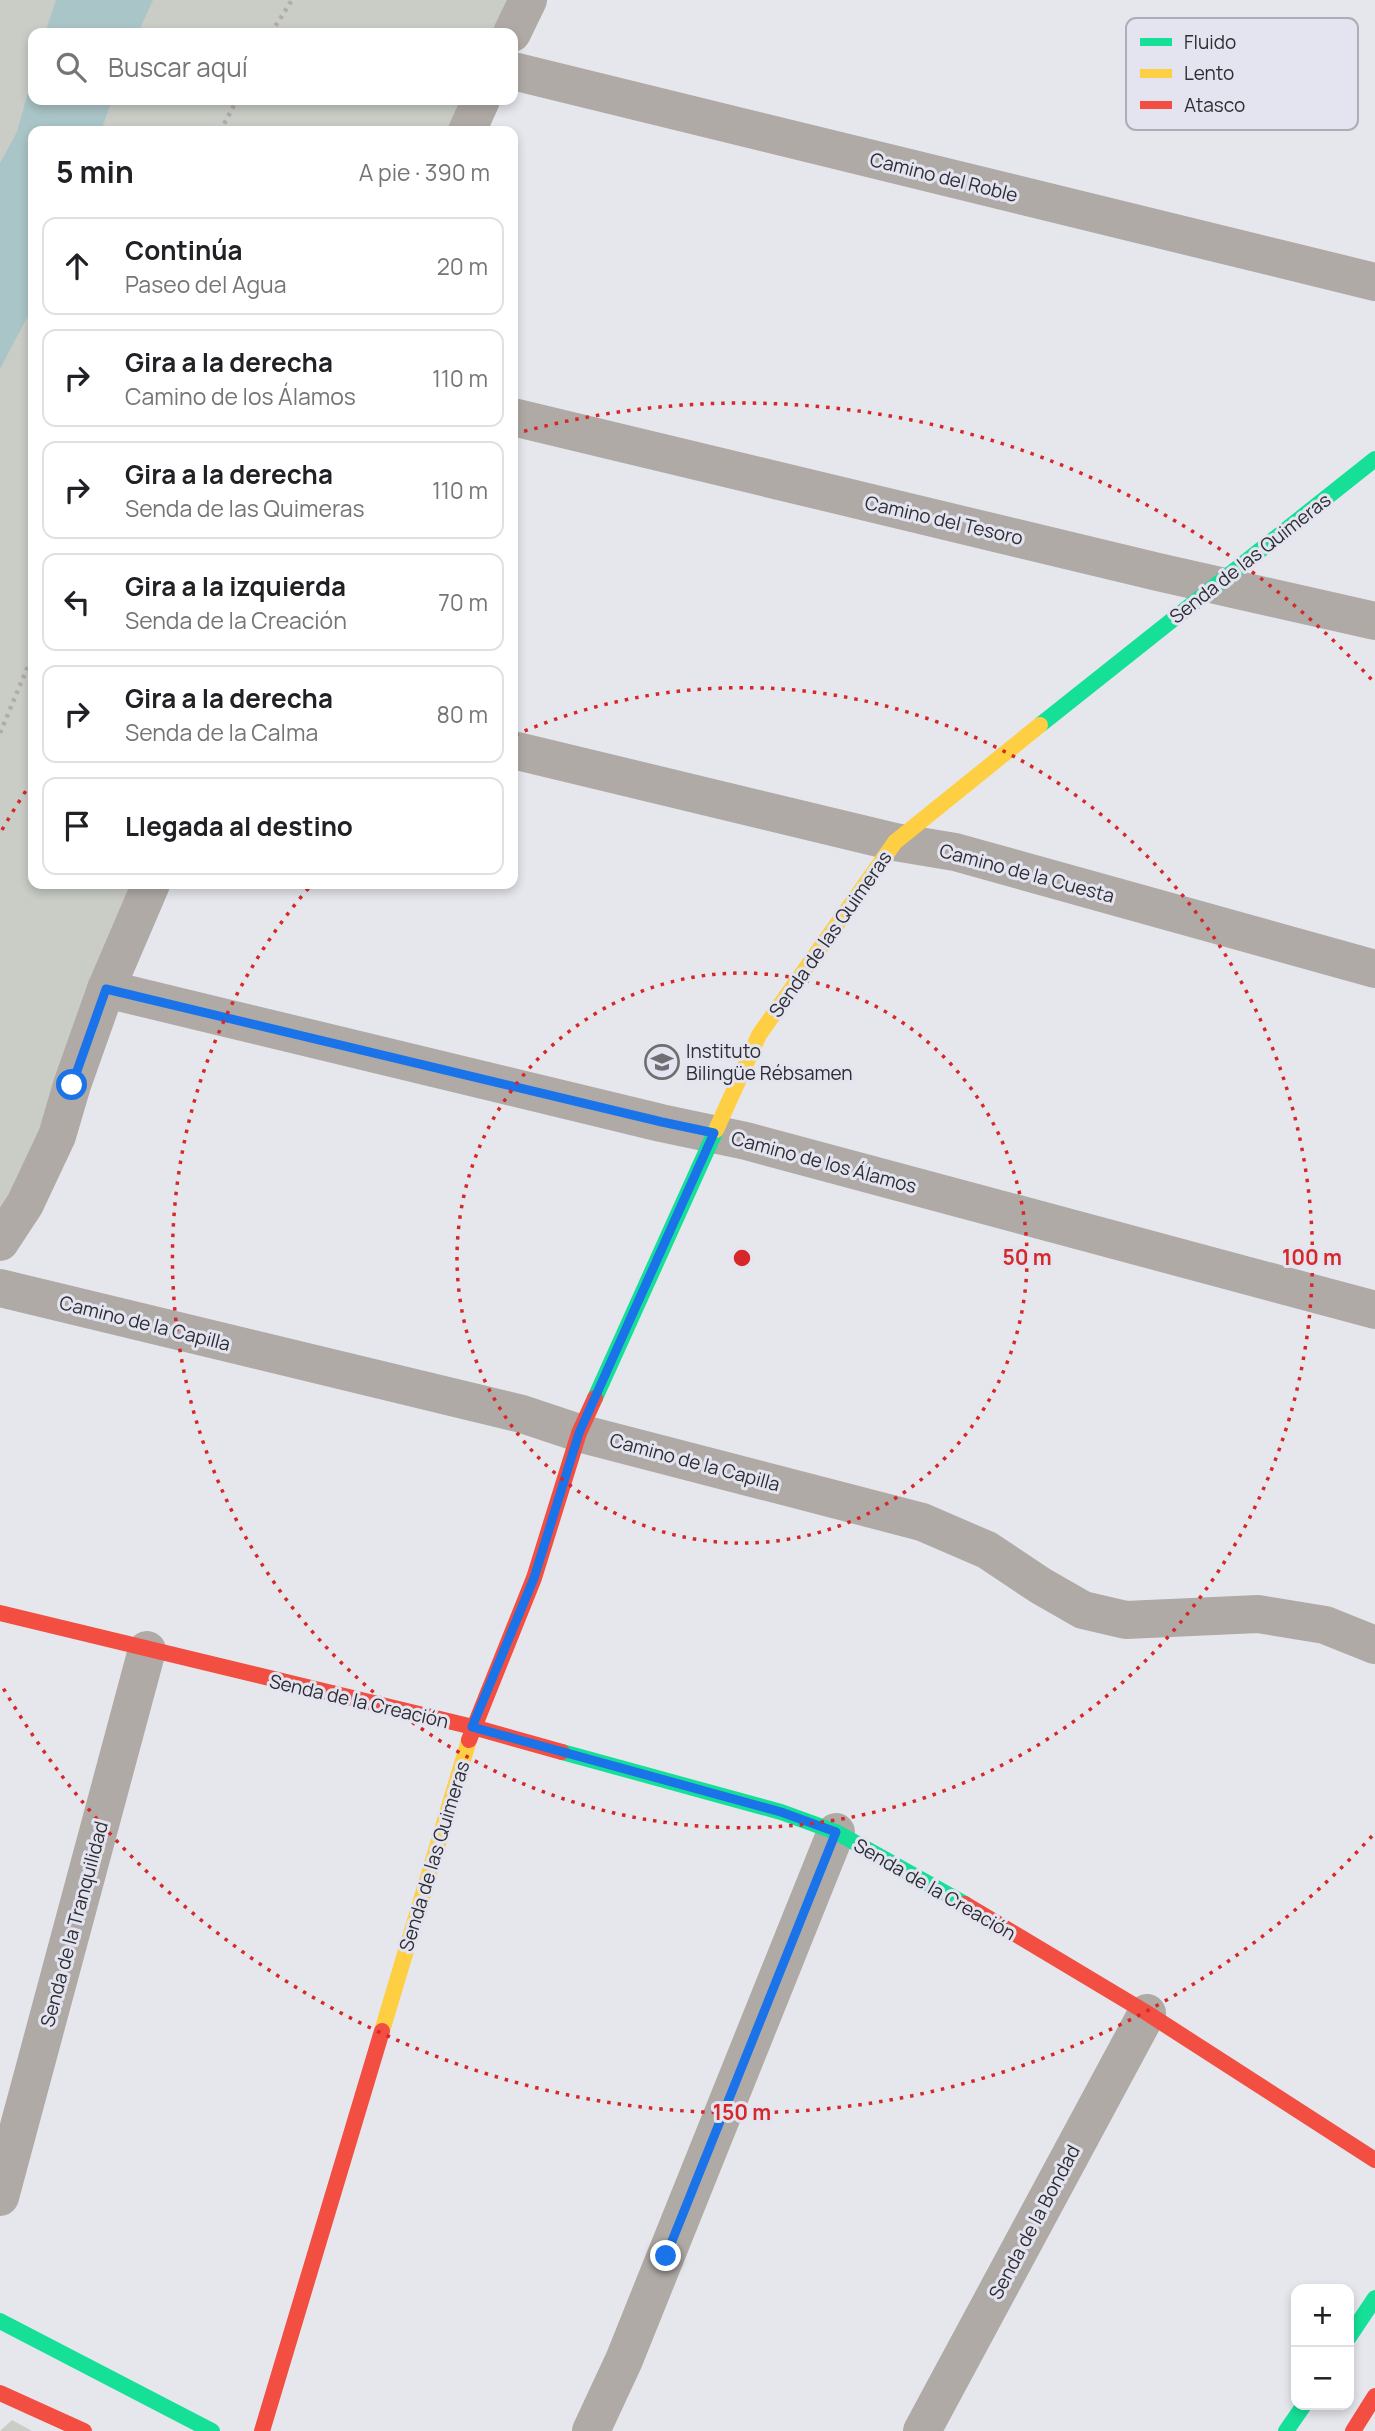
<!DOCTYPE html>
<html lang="es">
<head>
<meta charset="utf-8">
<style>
	body { margin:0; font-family:Manrope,sans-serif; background:#f6f6f6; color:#202124 }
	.controls { position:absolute; right:21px; bottom:21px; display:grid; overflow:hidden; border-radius:14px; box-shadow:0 4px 10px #0003 }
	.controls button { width:63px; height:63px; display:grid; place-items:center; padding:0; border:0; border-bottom:2px solid #e0e0e0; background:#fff; color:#202124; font:35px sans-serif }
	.stop { position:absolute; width:21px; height:21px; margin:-16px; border:5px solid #1a73e8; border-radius:50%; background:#fff }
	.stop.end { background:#1a73e8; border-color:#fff; box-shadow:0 2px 7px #0008 }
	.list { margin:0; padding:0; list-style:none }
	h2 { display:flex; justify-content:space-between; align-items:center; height:91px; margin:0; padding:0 28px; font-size:30px }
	h2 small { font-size:23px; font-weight:400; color:#757577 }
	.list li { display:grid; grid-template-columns:46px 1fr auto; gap:21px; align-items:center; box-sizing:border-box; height:98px; margin:0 14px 14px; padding:0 14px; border:2px solid #e0e0e0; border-radius:14px }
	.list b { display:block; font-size:26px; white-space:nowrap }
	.list p { margin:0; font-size:23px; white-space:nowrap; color:#757577 }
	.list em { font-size:23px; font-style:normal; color:#757577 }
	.icon { flex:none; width:38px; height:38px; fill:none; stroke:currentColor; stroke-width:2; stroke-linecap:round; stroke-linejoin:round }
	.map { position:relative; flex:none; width:1375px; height:2431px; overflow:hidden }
	.search { position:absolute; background:#fff; box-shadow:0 4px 10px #0003; left:28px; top:28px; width:490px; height:77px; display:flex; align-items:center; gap:18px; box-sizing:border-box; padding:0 24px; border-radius:14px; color:#757577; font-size:26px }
	.panel { position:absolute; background:#fff; box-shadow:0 4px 10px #0003; left:28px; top:126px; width:490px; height:763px; border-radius:14px }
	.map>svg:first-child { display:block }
	.green { fill:#c9cdc6 }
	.water { fill:#aac5c7 }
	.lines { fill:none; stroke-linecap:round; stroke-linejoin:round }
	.path { stroke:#b0acab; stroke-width:4.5; stroke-dasharray:3.5 5; stroke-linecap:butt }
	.street { stroke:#b0aaa6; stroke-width:38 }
	.fast { stroke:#16e098; stroke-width:16 }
	.slow { stroke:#ffcf43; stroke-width:16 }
	.jam { stroke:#f24e42; stroke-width:16 }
	.route { stroke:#1a73e8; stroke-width:9 }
	.ring { fill:none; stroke:#d62828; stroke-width:3.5; stroke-dasharray:3.5 7 }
	.labels { text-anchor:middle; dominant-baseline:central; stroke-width:6; stroke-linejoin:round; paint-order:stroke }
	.street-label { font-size:19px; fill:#2d2d32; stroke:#e3e4f0 }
	.poi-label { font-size:19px; fill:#2d2d32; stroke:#e3e4f0; text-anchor:start }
	.key { fill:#e3e4f0; stroke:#acadb7; stroke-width:2 }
	.key-label { font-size:19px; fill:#2d2d32 }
	.centre { fill:#d62828; stroke:#e3e4f0; stroke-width:3.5 }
	.ring-label { font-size:21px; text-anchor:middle; font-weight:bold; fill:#d62828; stroke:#e3e4f0; stroke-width:6; stroke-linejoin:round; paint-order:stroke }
</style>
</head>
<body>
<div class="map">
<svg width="1375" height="2431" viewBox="0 0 1375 2431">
	<rect width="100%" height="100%" fill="#e6e7ed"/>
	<g class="green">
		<path d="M0,0h535l-22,33h-480v67h457l-15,31h-442v753h120l-153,338z"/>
		<path d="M12,2420l20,11h-32z"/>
	</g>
	<g class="water">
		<path d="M56,0h97l-15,33h-93z"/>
		<path d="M33,74v26h79l-11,31h-68v175l-33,63v-206l17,-31z"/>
	</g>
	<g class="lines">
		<g class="path">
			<path d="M271,33l21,-33"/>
			<path d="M220,131l17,-31"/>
			<path d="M0,733l33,-79"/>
		</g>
		<g class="street">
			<path d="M512,33l16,-33"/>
			<path d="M513,71l862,211"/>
			<path d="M467,131l14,-31"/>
			<path d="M513,417l645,155 217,49"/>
			<path d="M513,750l382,92 60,10 420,117"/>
			<path d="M106,989l555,134 85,18 629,169"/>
			<path d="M0,1242l25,-38 32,-68 15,-51 34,-96 45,-105"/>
			<path d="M0,1288l522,126 57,19 343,89 65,28 54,36 42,24 43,10 132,-6 67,11 50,20"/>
			<path d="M0,2197l147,-547"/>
			<path d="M591,2431l33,-71 212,-528"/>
			<path d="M922,2431l225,-418"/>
		</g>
		<g class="fast">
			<path d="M1040,725l335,-266"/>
			<path d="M595,1398l121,-268"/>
			<path d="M562,1752l219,60 55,20 129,72"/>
			<path d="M0,2321l212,110"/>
			<path d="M1349,2337l26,-39"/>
			<path d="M1286,2431l18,-26"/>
		</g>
		<g class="slow">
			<path d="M716,1130l43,-95 136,-193 145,-117"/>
			<path d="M382,2031l87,-291"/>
		</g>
		<g class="jam">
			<path d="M0,1613l473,114 89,25"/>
			<path d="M469,1740l65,-162 45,-145 16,-35"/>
			<path d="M965,1904l182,109 228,147"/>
			<path d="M0,2393l84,38"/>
			<path d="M262,2431l120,-400"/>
			<path d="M1353,2431l22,-35"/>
		</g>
	</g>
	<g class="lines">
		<path class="route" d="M72,1085l34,-96 556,133 52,11 -135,300 -45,145 -62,149 309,85 55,20 -170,424"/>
	</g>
	<g class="ring">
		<circle cx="742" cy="1258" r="285"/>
		<path d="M515 735A570 570 0 1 1 312 884"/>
		<path d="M1372 1836A855 855 0 0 1 2 1686M2 830A855 855 0 0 1 33 780M514 434A855 855 0 0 1 1372 680"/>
	</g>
	<defs>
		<g id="school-ring" transform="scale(1.75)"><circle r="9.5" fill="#e3e4f0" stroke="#6e6e73" stroke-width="1.5"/><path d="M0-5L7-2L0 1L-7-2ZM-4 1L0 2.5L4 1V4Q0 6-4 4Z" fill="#6e6e73"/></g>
	</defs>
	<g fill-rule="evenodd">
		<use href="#school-ring" x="662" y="1062"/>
	</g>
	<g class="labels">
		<g class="street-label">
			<text transform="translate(944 177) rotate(14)">Camino del Roble</text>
			<text transform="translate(944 520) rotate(13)">Camino del Tesoro</text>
			<text transform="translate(1250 558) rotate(-38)">Senda de las Quimeras</text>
			<text transform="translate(1027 873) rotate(15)">Camino de la Cuesta</text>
			<text transform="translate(830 934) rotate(-55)">Senda de las Quimeras</text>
			<text transform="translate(824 1162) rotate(15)">Camino de los Álamos</text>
			<text transform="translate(145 1323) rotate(14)">Camino de la Capilla</text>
			<text transform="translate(695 1462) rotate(15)">Camino de la Capilla</text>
			<text transform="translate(359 1701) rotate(13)">Senda de la Creación</text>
			<text transform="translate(434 1856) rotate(-73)">Senda de las Quimeras</text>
			<text transform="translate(935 1889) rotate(30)">Senda de la Creación</text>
			<text transform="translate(74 1924) rotate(-75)">Senda de la Tranquilidad</text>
			<text transform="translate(1034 2222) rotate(-62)">Senda de la Bondad</text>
		</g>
		<g class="poi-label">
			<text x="686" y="1051">Instituto<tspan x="686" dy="22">Bilingüe Rébsamen</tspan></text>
		</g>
	</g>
	<rect x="1126" y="18" width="232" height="112" rx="10" class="key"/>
	<rect x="1140" y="38" width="32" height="8" fill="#16e098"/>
	<rect x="1140" y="69" width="32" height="9" fill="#ffcf43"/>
	<rect x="1140" y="101" width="32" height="8" fill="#f24e42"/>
	<g class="key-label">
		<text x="1184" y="49">Fluido</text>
		<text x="1184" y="80">Lento</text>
		<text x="1184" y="112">Atasco</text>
	</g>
	<circle cx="742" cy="1258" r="10" class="centre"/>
	<g class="ring-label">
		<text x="1027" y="1265">50 m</text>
		<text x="1312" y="1265">100 m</text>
		<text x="742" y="2120">150 m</text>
	</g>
</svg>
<div class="controls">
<button>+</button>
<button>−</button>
</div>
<div class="stop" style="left:72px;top:1085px"></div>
<div class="stop end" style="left:666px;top:2256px"></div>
<div class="search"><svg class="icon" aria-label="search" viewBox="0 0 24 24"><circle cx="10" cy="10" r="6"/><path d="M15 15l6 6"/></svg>Buscar aquí</div>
<section class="panel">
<h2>5 min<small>A pie · 390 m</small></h2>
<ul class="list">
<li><svg class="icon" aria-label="ahead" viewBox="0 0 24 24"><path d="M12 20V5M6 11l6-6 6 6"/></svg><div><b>Continúa</b><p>Paseo del Agua</p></div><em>20 m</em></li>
<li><svg class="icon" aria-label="right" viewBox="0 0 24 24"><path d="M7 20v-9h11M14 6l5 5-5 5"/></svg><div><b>Gira a la derecha</b><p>Camino de los Álamos</p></div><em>110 m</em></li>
<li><svg class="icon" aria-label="right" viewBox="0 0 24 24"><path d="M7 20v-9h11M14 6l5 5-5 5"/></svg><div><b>Gira a la derecha</b><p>Senda de las Quimeras</p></div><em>110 m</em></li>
<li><svg class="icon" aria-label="left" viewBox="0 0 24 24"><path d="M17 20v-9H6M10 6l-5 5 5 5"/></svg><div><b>Gira a la izquierda</b><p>Senda de la Creación</p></div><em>70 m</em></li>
<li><svg class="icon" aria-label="right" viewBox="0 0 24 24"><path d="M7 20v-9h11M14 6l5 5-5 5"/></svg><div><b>Gira a la derecha</b><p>Senda de la Calma</p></div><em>80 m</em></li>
<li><svg class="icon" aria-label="arrive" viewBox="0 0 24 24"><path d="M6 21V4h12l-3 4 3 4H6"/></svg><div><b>Llegada al destino</b></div></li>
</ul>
</section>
</div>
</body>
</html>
